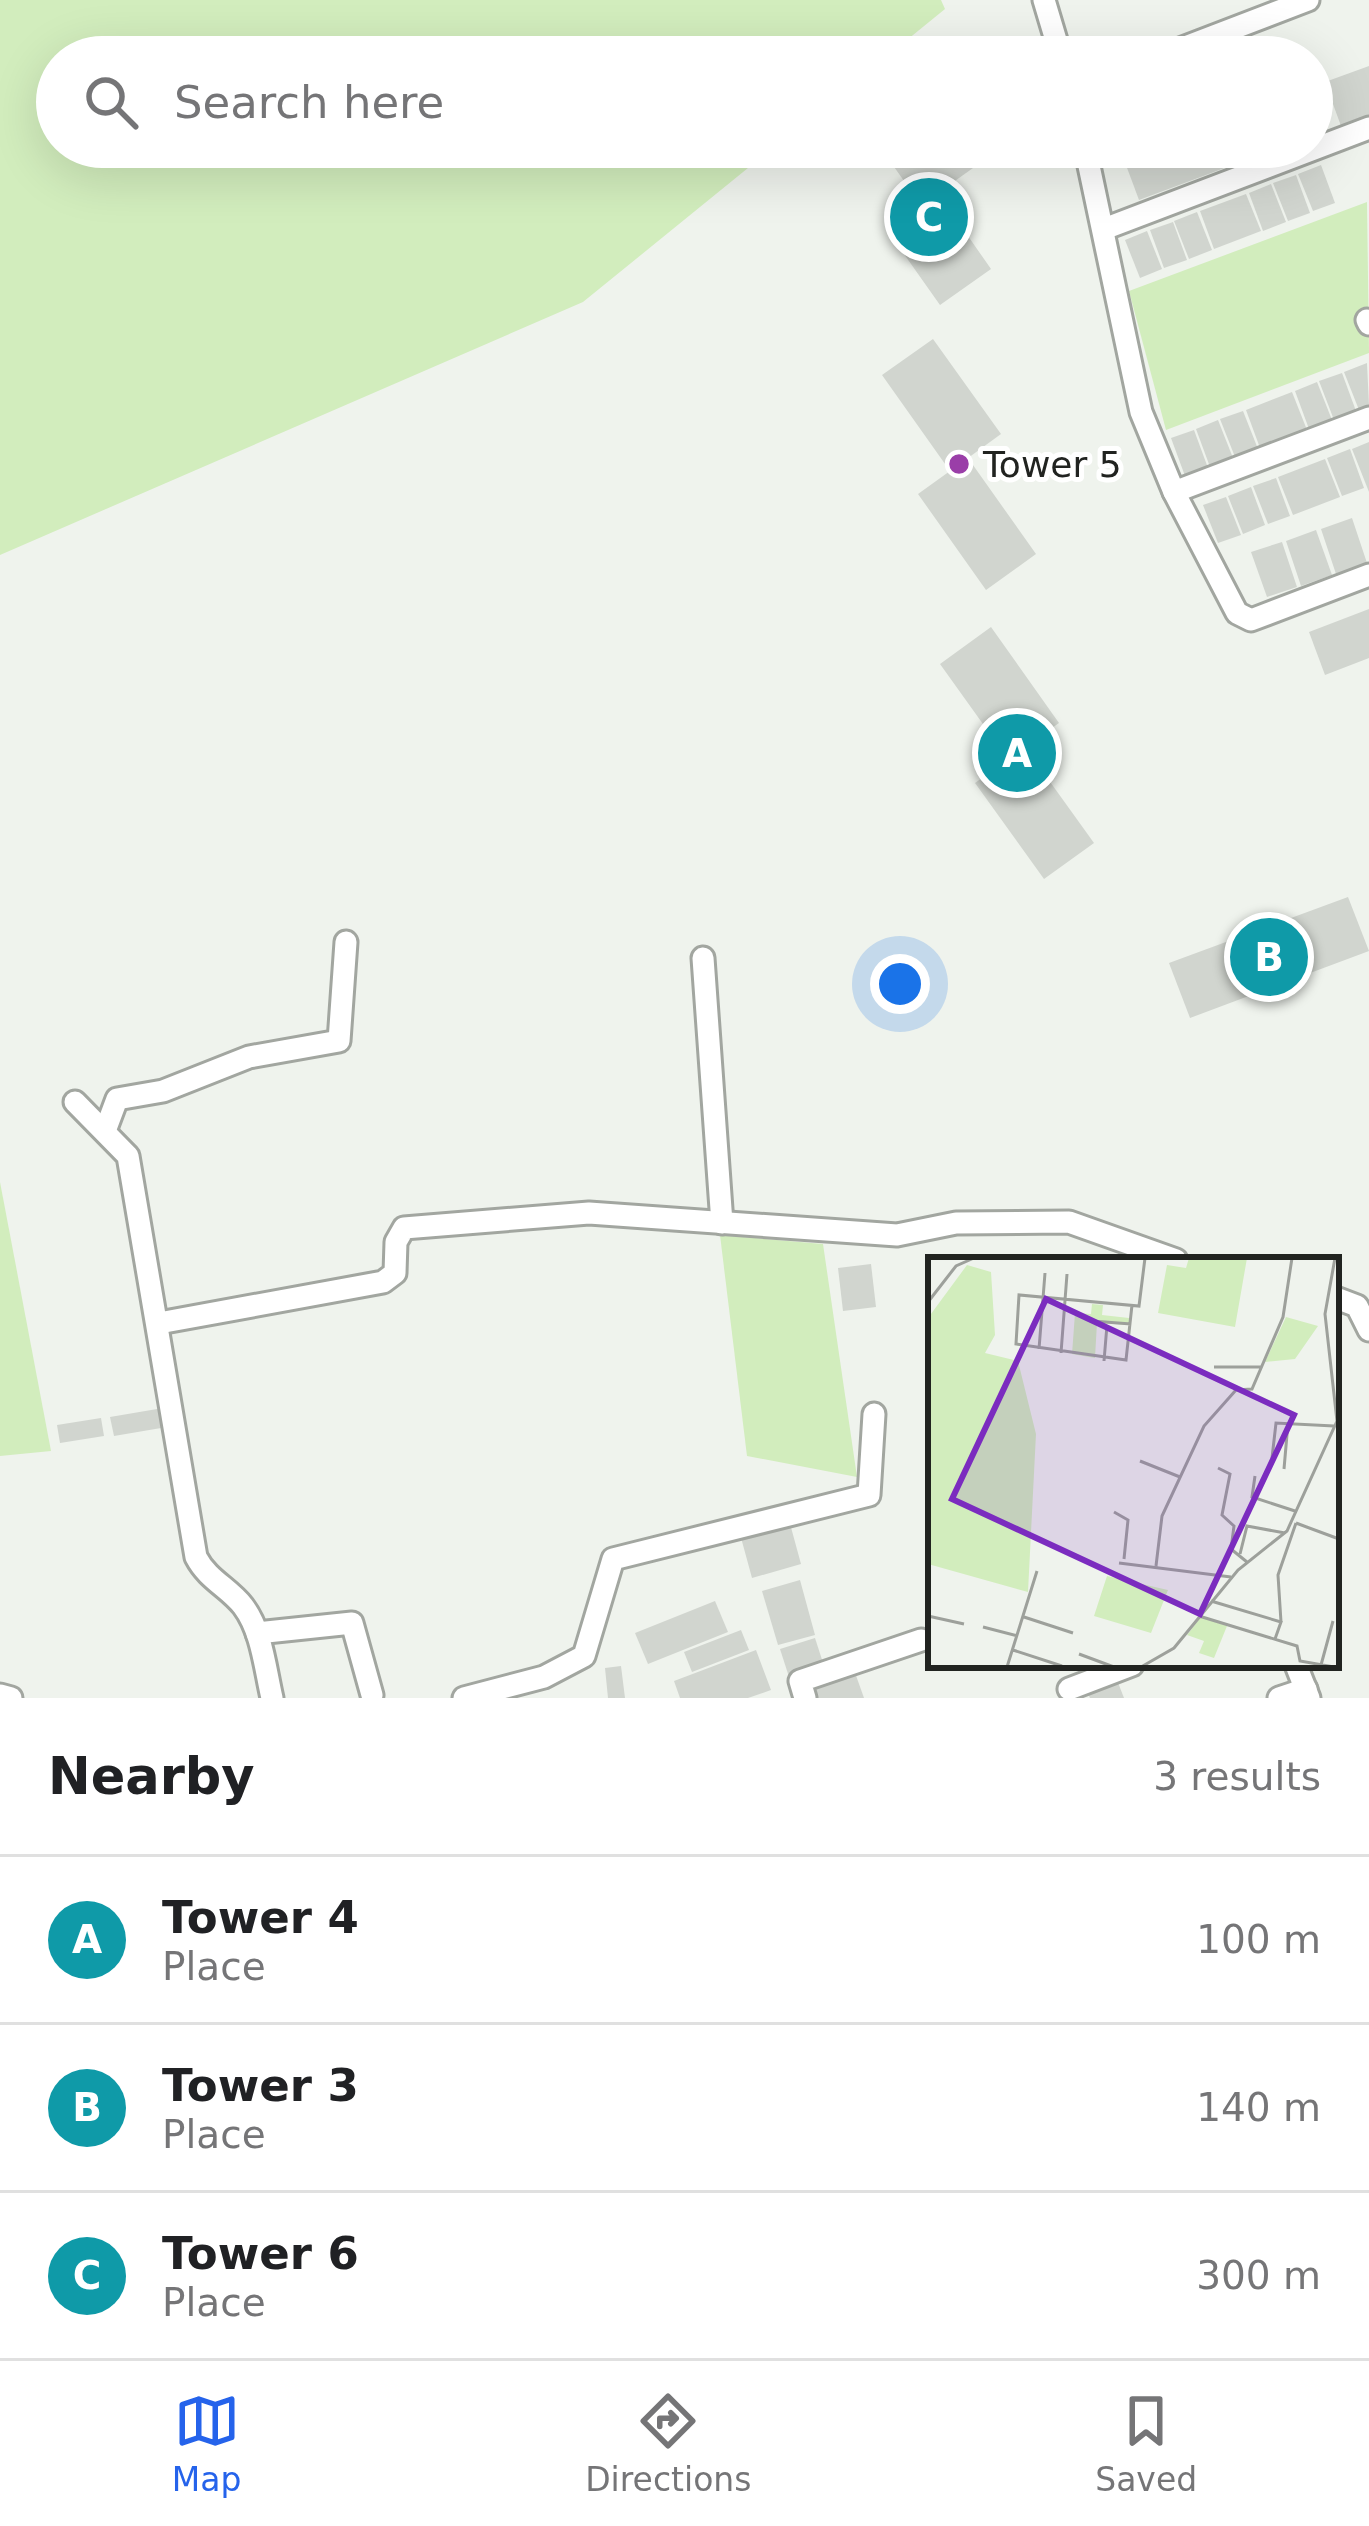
<!DOCTYPE html>
<html lang="en">
<head>
<meta charset="utf-8">
<style>
	body { margin:0; font-family:"DejaVu Sans",sans-serif; background:#f6f6f6; color:#202124 }
	.you { position:absolute; left:900px; top:984px; width:42px; height:42px; margin:-30px; border:9px solid #fff; border-radius:50%; background:#1a73e8; box-shadow:0 0 0 18px #1a73e833 }
	.badge { display:grid; place-items:center; width:78px; height:78px; border-radius:50%; background:#2563eb; color:#fff; font-size:39px; font-weight:700 }
	.pin { position:absolute; translate:-50% -50%; border:6px solid #fff; box-shadow:0 3px 12px #0006 }
	.list { margin:0; padding:0; list-style:none }
	h2 { display:flex; justify-content:space-between; align-items:center; height:156px; margin:0; padding:0 48px; font-size:51px }
	h2 small { font-size:39px; font-weight:400; color:#757577 }
	.list li { display:grid; grid-template-columns:78px 1fr auto; gap:36px; align-items:center; box-sizing:border-box; height:168px; padding:0 48px; border-top:3px solid #e0e0e0 }
	.list b { display:block; font-size:45px; white-space:nowrap }
	.list p { margin:0; font-size:39px; white-space:nowrap; color:#757577 }
	.list em { font-size:39px; font-style:normal; color:#757577 }
	.icon { flex:none; width:66px; height:66px; fill:none; stroke:currentColor; stroke-width:2; stroke-linecap:round; stroke-linejoin:round }
	.map { position:relative; flex:none; width:1369px; height:1698px; overflow:hidden }
	.search { position:absolute; background:#fff; box-shadow:0 12px 48px #0002; left:36px; right:36px; top:36px; height:132px; display:flex; align-items:center; gap:30px; box-sizing:border-box; padding:0 42px; border-radius:66px; color:#757577; font-size:45px }
	.sheet { height:660px; background:#fff }
	nav { display:flex; justify-content:space-around; align-items:center; box-sizing:border-box; height:168px; border-top:3px solid #e0e0e0; background:#fff; font-size:33px; color:#757577 }
	nav a { display:grid; justify-items:center; gap:6px }
	nav .on { color:#2563eb }
	.map>svg:first-child { display:block }
	.green { fill:#d2edbd }
	.building { fill:#d1d5cf }
	.lines { fill:none; stroke-linecap:round; stroke-linejoin:round }
	.minor-casing { stroke:#a2a6a0; stroke-width:27 }
	.minor { stroke:#fff; stroke-width:21 }
	.poi-dot { fill:#9a3ea8; stroke:#fff; stroke-width:4.5 }
	.labels { text-anchor:middle; dominant-baseline:central; stroke-width:10; stroke-linejoin:round; paint-order:stroke }
	.poi-label { font-size:36px; fill:#212320; stroke:#fff; text-anchor:start }
	.inset-road { fill:none; stroke:#9da09b; stroke-width:3 }
	.view { fill:#7b2cbf; fill-opacity:0.15; stroke:#7b2cbf; stroke-width:6 }
	.inset-edge { fill:none; stroke:#212320; stroke-width:6 }
</style>
</head>
<body>
<div class="map">
<svg width="1369" height="1698" viewBox="0 0 1369 1698">
	<rect width="100%" height="100%" fill="#eff3ed"/>
	<g class="green">
		<path d="M0,0h941l4,9 -59,48h-829v90h717l-191,155 -583,253z"/>
		<path d="M1367,202l2,151 -203,77 -37,-139z"/>
		<path d="M0,1182l51,269 -51,5z"/>
		<path d="M720,1235l103,9 34,233 -110,-21z"/>
	</g>
	<g class="building">
		<path d="M1369,66v50l-28,10 -16,-44z"/>
		<path d="M880,147h77l16,21 -35,25 53,76 -51,36 -53,-75 34,-25z"/>
		<path d="M1150,147h131l-142,53 -16,-43z"/>
		<path d="M1321,165l14,38 -22,8 -15,-37z"/>
		<path d="M1296,175l14,38 -22,8 -15,-38z"/>
		<path d="M1271,184l15,38 -23,9 -14,-38z"/>
		<path d="M1246,194l15,37 -47,18 -14,-38z"/>
		<path d="M1197,212l15,38 -23,9 -15,-38z"/>
		<path d="M1173,222l14,38 -23,8 -14,-38z"/>
		<path d="M1147,231l15,38 -22,9 -15,-38z"/>
		<path d="M933,339l68,95 -33,24 68,96 -50,36 -68,-96 32,-23 -68,-96z"/>
		<path d="M1367,363l2,43 -10,4 -15,-38z"/>
		<path d="M1342,373l14,38 -22,9 -15,-39z"/>
		<path d="M1317,382l15,38 -23,9 -14,-38z"/>
		<path d="M1292,392l15,38 -47,18 -14,-38z"/>
		<path d="M1243,411l15,38 -23,8 -15,-38z"/>
		<path d="M1218,420l15,38 -23,9 -14,-38z"/>
		<path d="M1194,430l14,38 -23,8 -14,-38z"/>
		<path d="M1369,442v50l-17,-43z"/>
		<path d="M1350,449l14,39 -22,8 -15,-38z"/>
		<path d="M1325,459l15,38 -47,18 -15,-38z"/>
		<path d="M1276,478l14,38 -22,8 -15,-38z"/>
		<path d="M1251,487l14,38 -22,9 -15,-38z"/>
		<path d="M1226,497l15,38 -23,8 -15,-38z"/>
		<path d="M1352,518l15,45 -31,11 -15,-45z"/>
		<path d="M1316,530l16,45 -31,11 -15,-45z"/>
		<path d="M1282,542l15,45 -30,10 -16,-45z"/>
		<path d="M1369,609v49l-44,17 -16,-43z"/>
		<path d="M991,627l68,96 -34,24 69,96 -50,36 -69,-96 33,-24 -68,-95z"/>
		<path d="M1348,897l21,54 -179,67 -21,-55z"/>
		<path d="M871,1264l5,43 -33,4 -5,-43z"/>
		<path d="M163,1408l4,19 -53,9 -4,-19z"/>
		<path d="M101,1418l3,18 -44,7 -3,-18z"/>
		<path d="M789,1520l12,44 -49,14 -12,-44z"/>
		<path d="M800,1580l15,55 -37,10 -16,-54z"/>
		<path d="M715,1601l13,31 -80,32 -13,-31z"/>
		<path d="M741,1630l8,20 -57,22 -8,-20z"/>
		<path d="M815,1638l10,31 -35,11 -10,-31z"/>
		<path d="M756,1650l15,40 -23,8h-68l-6,-17z"/>
		<path d="M621,1666l4,32h-17l-3,-30z"/>
		<path d="M853,1667l11,31h-55l-5,-14z"/>
		<path d="M1117,1680l7,18h-34l-3,-6z"/>
	</g>
	<g class="lines">
		<g class="minor-casing">
			<g id="minor">
				<path d="M1044,0l17,57"/>
				<path d="M1159,57l149,-57"/>
				<path d="M1085,147l56,265 33,80 63,121 14,7 118,-45"/>
				<path d="M1104,229l265,-101"/>
				<path d="M1367,320l2,4"/>
				<path d="M1174,492l195,-74"/>
				<path d="M703,958l19,265"/>
				<path d="M75,1102l53,54 68,401c12,23 32,30 47,49 19,25 22,62 29,92"/>
				<path d="M105,1131l12,-32 46,-8 86,-34 90,-16 7,-99"/>
				<path d="M1336,1298l21,8 12,24"/>
				<path d="M159,1323l224,-41 12,-9 1,-31 8,-14 185,-15 308,22 59,-12 113,-1 107,38"/>
				<path d="M257,1633l95,-10 20,72"/>
				<path d="M1296,1665l13,33"/>
				<path d="M1069,1689l63,-24"/>
				<path d="M0,1695l11,3"/>
				<path d="M464,1698l80,-21 40,-21 29,-97 256,-64 5,-81"/>
				<path d="M805,1698l-5,-17 121,-41"/>
				<path d="M1279,1698l27,-9"/>
			</g>
		</g>
		<use href="#minor" class="minor"/>
	</g>
	<circle class="poi-dot" cx="959" cy="464" r="12"/>
	<g class="labels">
		<g class="poi-label">
			<text x="983" y="464">Tower 5</text>
		</g>
	</g>
	<g transform="translate(928 1257)">
		<rect width="411" height="411" fill="#eff3ed"/>
		<path d="M261,1h58l-12,69 -77,-14 9,-48 19,3zM39,8l24,7 4,63 -10,18 33,8 18,73 -8,158 -100,-28v-246zM164,47l11,1 -1,10 27,3v7l-32,-2 -2,35 -23,-4 3,-41 16,1zM358,60l32,9 -23,33 -30,3zM179,319l61,14 -17,43 -57,-17zM273,360l26,9 -13,32 -15,-5 5,-12 -17,-6z" fill="#d2edbd"/>
		<path class="inset-road" d="M0,45l28,-36 18,-8M204,48l-6,55 -110,-16 3,-49 120,11 6,-48M164,64l39,3M111,92l6,-76M133,96l6,-79M176,104l3,-36M286,110h47M344,201l4,-35 58,3M212,204l40,16M290,211l12,6 -8,41 12,11 -3,23 16,13M356,212l4,-46M327,219l-3,21 43,14M186,255l14,8 -4,39M368,266l43,16M312,297l7,-28 38,7M191,306l112,14M228,309l6,-50 42,-90 32,-36 16,-1 31,-72 9,-59M283,344l70,21 -6,17M0,359l36,8M271,359l98,30 3,15 34,6M96,360l49,16M353,365l-3,-47 18,-52M55,370l35,9M85,393l49,16M151,397l35,13M393,408l12,-44M79,410l30,-96M213,410l33,-19 64,-78 49,-39 50,-110 -12,-107 10,-56"/>
		<path class="view" d="M118,42l248,116 -94,199 -248,-115z"/>
		<rect width="411" height="411" class="inset-edge"/>
	</g>
</svg>
<div class="you"></div>
<div class="pin badge" style="left:1017px;top:753px;background:#0f9aa8">A</div>
<div class="pin badge" style="left:1269px;top:957px;background:#0f9aa8">B</div>
<div class="pin badge" style="left:929px;top:217px;background:#0f9aa8">C</div>
<div class="search"><svg class="icon" aria-label="search" viewBox="0 0 24 24"><circle cx="10" cy="10" r="6"/><path d="M15 15l6 6"/></svg>Search here</div>
</div>
<section class="sheet">
<h2>Nearby<small>3 results</small></h2>
<ul class="list">
<li><span class="badge" style="background:#0f9aa8">A</span><div><b>Tower 4</b><p>Place</p></div><em>100 m</em></li>
<li><span class="badge" style="background:#0f9aa8">B</span><div><b>Tower 3</b><p>Place</p></div><em>140 m</em></li>
<li><span class="badge" style="background:#0f9aa8">C</span><div><b>Tower 6</b><p>Place</p></div><em>300 m</em></li>
</ul>
</section>
<nav>
<a class="on"><svg class="icon" aria-label="map" viewBox="0 0 24 24"><path d="M3 6l6-2 6 2 6-2v14l-6 2-6-2-6 2zM9 4v14M15 6v14"/></svg>Map</a>
<a><svg class="icon" aria-label="directions" viewBox="0 0 24 24"><path d="M12 3l9 9-9 9-9-9zM9 14v-3h6M13 9l2 2-2 2"/></svg>Directions</a>
<a><svg class="icon" aria-label="saved" viewBox="0 0 24 24"><path d="M7 4h10v16l-5-4-5 4z"/></svg>Saved</a>
</nav>
</body>
</html>
